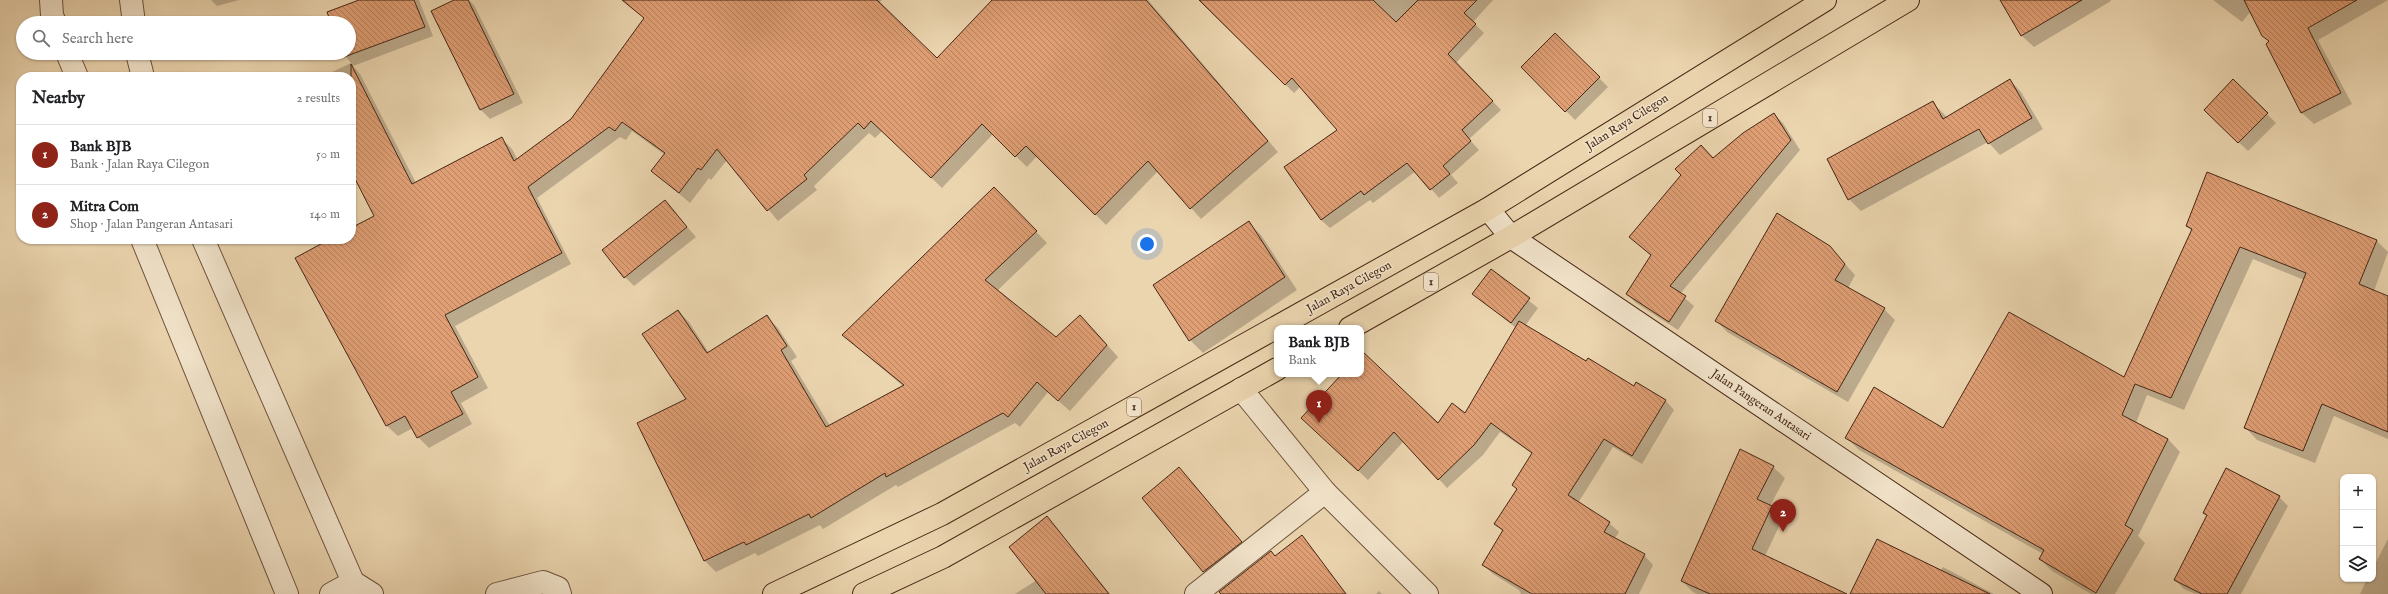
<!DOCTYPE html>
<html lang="en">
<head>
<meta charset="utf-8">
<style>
	body { margin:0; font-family:"IM FELL English",serif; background:#f6f6f6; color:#202124 }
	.controls { position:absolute; right:12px; bottom:12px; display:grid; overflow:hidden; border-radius:8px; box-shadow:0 1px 3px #0004 }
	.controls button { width:36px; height:36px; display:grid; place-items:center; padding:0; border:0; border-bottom:1px solid #e0e0e0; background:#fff; color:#202124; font:20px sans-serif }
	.you { position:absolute; left:1147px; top:244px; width:14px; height:14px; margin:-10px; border:3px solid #fff; border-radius:50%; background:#1a73e8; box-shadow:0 0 0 6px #1a73e833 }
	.badge { display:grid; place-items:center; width:26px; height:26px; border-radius:50%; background:#8f2418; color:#fff; font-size:13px; font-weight:700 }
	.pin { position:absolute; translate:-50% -33px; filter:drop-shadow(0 1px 2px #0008) }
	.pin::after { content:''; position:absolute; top:21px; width:14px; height:12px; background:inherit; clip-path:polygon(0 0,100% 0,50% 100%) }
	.popup { position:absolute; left:1274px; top:325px; width:90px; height:52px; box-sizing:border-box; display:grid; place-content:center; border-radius:8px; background:#fff; filter:drop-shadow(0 1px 3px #0005); font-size:13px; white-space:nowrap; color:#757577 }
	.popup b { font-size:15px; color:#202124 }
	.popup::after { content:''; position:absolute; left:50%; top:100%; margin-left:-8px; border:8px solid transparent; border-top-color:#fff }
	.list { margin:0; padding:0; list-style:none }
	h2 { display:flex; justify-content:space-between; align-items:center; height:52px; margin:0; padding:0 16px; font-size:17px }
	h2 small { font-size:13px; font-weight:400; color:#757577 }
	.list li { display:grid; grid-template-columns:26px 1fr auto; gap:12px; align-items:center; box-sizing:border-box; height:60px; padding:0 16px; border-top:1px solid #e0e0e0 }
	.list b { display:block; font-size:15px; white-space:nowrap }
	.list p { margin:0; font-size:13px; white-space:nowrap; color:#757577 }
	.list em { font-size:13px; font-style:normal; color:#757577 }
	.icon { flex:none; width:22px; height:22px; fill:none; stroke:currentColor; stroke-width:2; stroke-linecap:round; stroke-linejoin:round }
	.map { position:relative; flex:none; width:2388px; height:594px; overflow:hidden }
	.search { position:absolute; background:#fff; box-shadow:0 1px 3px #0004; left:16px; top:16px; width:340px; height:44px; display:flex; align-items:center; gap:10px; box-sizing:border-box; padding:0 14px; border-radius:22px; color:#757577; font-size:15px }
	.panel { position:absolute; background:#fff; box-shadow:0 1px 3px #0004; left:16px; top:72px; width:340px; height:172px; border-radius:16px }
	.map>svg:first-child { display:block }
	.shadow { fill:#0003 }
	.building { fill:url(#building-back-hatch); stroke:#452615 }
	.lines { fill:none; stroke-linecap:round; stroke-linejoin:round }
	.street-casing { stroke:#6e523c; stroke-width:24 }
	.secondary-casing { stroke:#452615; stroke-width:24 }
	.highway-casing { stroke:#452615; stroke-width:24 }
	.street { stroke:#f2e4cb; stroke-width:22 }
	.secondary { stroke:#f2e4cb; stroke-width:22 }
	.highway { stroke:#ebd5af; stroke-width:22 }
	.labels { text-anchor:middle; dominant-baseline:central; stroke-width:3; stroke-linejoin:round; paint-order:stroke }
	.shield { fill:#f2e4cb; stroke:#795f4c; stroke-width:1 }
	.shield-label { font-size:11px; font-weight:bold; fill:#452615 }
	.street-label { font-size:12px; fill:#452615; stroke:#f2e4cb }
</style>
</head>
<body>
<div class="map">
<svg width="2388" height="594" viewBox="0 0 2388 594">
	<defs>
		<pattern id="building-back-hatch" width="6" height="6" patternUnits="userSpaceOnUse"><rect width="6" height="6" fill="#df9e74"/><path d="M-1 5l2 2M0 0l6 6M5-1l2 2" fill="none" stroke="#b7815e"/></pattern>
	</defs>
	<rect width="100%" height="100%" fill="#ebd5af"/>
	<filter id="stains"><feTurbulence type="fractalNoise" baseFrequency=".005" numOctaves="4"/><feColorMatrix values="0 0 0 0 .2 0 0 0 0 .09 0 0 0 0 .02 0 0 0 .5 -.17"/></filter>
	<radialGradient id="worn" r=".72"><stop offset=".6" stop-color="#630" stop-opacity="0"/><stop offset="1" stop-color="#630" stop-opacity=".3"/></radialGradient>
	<g class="shadow">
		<path d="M211,0h28l-22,6z"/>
		<path d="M362,0h57l14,36 -80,30 7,8 56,109 86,-44 10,10 6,11 54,-41 73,-100 -7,-7 10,-12h234l-3,3 58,56 56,-59h155l130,152 -77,67 -43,-48 -52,54 -69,-69 -10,11 -34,-33 -51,54 -60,-57 -7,7 -6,-5 -55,53 3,4 -39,31 -51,-61 -16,20 -2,-2 -19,25 -38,-32 13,-16 -33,-24 -6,9 -6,-3 -83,61 34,66 -116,62 33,62 -27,15 11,21 -43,24 -11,-11 -5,-9 -15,8 -11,-10 -90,-168 36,-19h18v-10l24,-13 -24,-47v-92h-29l29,-14 -8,-10h6v-30h-17z"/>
		<path d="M456,0h13l5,5 49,98 -33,16 -9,-9 -48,-98z"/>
		<path d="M1200,0h293l-20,22 11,11 -28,30 45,47 -32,29 10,11 -28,25 7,8 -19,15 -23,-27 -43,32 -3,-3 -40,28 -9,-8 18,-90 -38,-44 -7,7z"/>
		<path d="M2001,0h110v1l-77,46 -12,-11z"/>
		<path d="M2213,0h175l-70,40 34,64 -38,20 -12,-11 -35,-69 3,-2 -7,-7 -12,-24 -9,11z"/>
		<path d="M1555,34l53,53 -33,33 -53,-53z"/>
		<path d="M2010,80l11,12 22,37 -43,26 -12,-13 -127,69 -12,-12 -21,-39 105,-57 14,14z"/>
		<path d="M2233,80l43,43 -28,28 -43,-41z"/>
		<path d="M1774,114l9,9 17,27 -120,144 14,12 -16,24 -42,-27 -9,-9 24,-38 -21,-19 83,-78z"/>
		<path d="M1005,199l42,44 -50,48 59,47 35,-11 27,30 -48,54 -22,-19 -28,35 -5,-4 -117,64 -2,-2 -73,44 -3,-4 -62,31 -3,-3 -39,19 -11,-11 -27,-250 11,11 20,31 58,-36 11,11 19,29 -6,4 39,65 74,-39 -61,-52z"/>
		<path d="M665,201l31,36 -62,49 -9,-9z"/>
		<path d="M1249,223l12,12 36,55 -94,63 -13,-13z"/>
		<path d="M2187,226l190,15 11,11 -14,39 14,6v142l-54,-23 -19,47 -58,-23 -12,-13 59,-147 -51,-21 -69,151 -37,-15 -11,28 32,16 12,13 -42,84 7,7 -30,51h-24l-39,-23 -12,-12 3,-5 -184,-104 -13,-13 98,-8 180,-50 68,-148z"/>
		<path d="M1830,247l25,28 -7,13 36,21 11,11 -47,82 -121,-70 -10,-11z"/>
		<path d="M1491,270l47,38 -13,18 61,37 48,25 31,12 9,10 -32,54 -29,-17 -35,56 31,20 10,9 -4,6 29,17 9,10 -14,29h-118l-2,-4 -26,-16 -10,-9 20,-33 -7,-8 21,-34 -4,-5 20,-31 -33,-22 -17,23 -36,33 -43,-47 -36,39 -56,-53 32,-53h17v-19l77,69 27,-10 51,-86 -43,-35z"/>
		<path d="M1773,467l12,11 -15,28 13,12 -18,38 79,38h-147l-4,-2 -11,-11z"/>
		<path d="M1179,468l71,84 -37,29 -69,-83z"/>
		<path d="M2279,497l9,9 -47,88h-46l-11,-5 -9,-9 33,-64 -4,-3z"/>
		<path d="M1047,518l10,11 53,65h-95l22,-14z"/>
		<path d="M1301,537l46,57h-125l54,-37z"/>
		<path d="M2388,539v55h-28l7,-15h6v-11z"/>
		<path d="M1943,567l51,27h-143l89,-23z"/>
		<path d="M1379,591l3,3h-6z"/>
	</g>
	<g class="building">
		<path d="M359,0h55l11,27 -81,30 -2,-4h7v-30h-18l-4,-11z"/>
		<path d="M454,0h14l46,94 -34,16 -49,-99z"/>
		<path d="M622,0h255l60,58 55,-58h154l122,141 -78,68 -42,-48 -53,54 -69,-69 -11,11 -33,-33 -51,54 -60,-57 -7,8 -6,-6 -54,52 3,4 -40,32 -50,-62 -16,21 -3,-2 -19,25 -28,-22 14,-18 -43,-31 -7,9 -6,-4 -81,60 34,66 -117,62 33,62 -27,15 12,22 -46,24 -12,-22 -19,10 -91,-168 35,-19h21v-11l23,-12 -23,-45v-107l61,120 90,-47 12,24 57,-42 73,-101z"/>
		<path d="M1199,0h174l23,22 22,-22h59l-13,13 12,11 -28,30 45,47 -31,29 9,11 -28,25 7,8 -20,16 -23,-27 -43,32 -3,-4 -40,29 -37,-53 53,-37 -45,-52 -7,7z"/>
		<path d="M2000,0h82l-61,36z"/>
		<path d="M2244,0h113l-49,28 33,65 -40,20 -35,-69 3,-3 -7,-5z"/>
		<path d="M1555,33l45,44 -35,35 -44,-45z"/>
		<path d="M2010,79l22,39 -44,26 -9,-15 -131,71 -21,-41 106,-58 10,18z"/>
		<path d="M2233,79l35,34 -30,30 -34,-33z"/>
		<path d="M1774,113l17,27 -121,146 16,10 -17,26 -43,-28 25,-39 -22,-18 52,-62 -6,-6 26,-24 12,13 30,-25z"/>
		<path d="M2207,172l170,68 -18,44 29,12v136l-66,-28 -19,47 -59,-23 62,-155 -66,-26 -69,151 -36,-14 -13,31 46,24 -43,86 8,5 -37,63 -57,-34 5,-9 -199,-112 29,-51 69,41 66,-116 115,65 68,-148 -6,-3z"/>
		<path d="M994,187l43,44 -52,49 71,57 24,-22 27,30 -49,56 -21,-19 -29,35 -5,-4 -117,64 -1,-4 -74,45 -2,-4 -63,31 -2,-3 -40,19 -67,-138 49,-24 -44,-65 36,-24 29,43 60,-38 20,31 -6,4 45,77 78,-42 -62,-50z"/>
		<path d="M665,200l22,27 -63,51 -22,-28z"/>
		<path d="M1777,213l53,33 15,18 -10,16 50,28 -48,84 -122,-71z"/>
		<path d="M1249,221l36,56 -96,64 -36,-56z"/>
		<path d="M1491,269l39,29 -19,25 -39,-29z"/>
		<path d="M1519,321l67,40 2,-3 46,28 2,-4 30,18 -34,56 -28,-17 -36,56 42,27 -6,10 41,22 -20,40h-93l-50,-29 21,-35 -9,-6 23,-35 -5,-4 20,-32 -41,-30 -17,22 -36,35 -44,-48 -36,39 -57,-53 41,-44h19v-24l77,73 14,-20 13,10z"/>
		<path d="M1740,449l34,17 -17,33 15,7 -20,43 95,45h-137l-29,-13z"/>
		<path d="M1179,467l63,75 -39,30 -61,-74z"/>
		<path d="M2226,468l54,28 -53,98h-25l-28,-14 33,-65 -4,-2z"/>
		<path d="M1047,516l62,78h-63l-37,-47z"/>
		<path d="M1302,535l44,59h-125l-2,-2 52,-41 4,5z"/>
		<path d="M1877,539l113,55h-140z"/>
	</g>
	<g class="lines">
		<g class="street-casing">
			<g id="street">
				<path d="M51,0l1,15 3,8"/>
				<path d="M131,0l3,23"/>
				<path d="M67,53l10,24"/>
				<path d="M137,53l6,24"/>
				<path d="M142,239l145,355"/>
				<path d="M203,239l150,343 19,12"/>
				<path d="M1325,492l102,102"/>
				<path d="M331,594l22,-12"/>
				<path d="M497,594l46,-12 15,6 2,6"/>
				<path d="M1196,594l129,-102 -84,-103"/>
			</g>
		</g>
		<g class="secondary-casing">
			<path id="secondary" d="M1488,209l23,28 530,357"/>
		</g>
		<g class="highway-casing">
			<g id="highway">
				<path d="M1350,328l161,-91 397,-237"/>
				<path d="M774,594l168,-80 546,-305 337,-209"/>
				<path d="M864,594l79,-37 334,-188"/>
			</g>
		</g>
		<use href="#street" class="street"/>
		<use href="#secondary" class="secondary"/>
		<use href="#highway" class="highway"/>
	</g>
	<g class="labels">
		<g class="shield">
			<rect x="1703" y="109" width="14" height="18" rx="3"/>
			<rect x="1424" y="273" width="14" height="18" rx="3"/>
			<rect x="1127" y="398" width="14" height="18" rx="3"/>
		</g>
		<g class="shield-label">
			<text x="1710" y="118">1</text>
			<text x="1431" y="282">1</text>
			<text x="1134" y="407">1</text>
		</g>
		<g class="street-label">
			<text transform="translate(1627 122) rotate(-32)">Jalan Raya Cilegon</text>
			<text transform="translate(1349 287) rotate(-29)">Jalan Raya Cilegon</text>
			<text transform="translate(1761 405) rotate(34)">Jalan Pangeran Antasari</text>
			<text transform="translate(1066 445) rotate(-29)">Jalan Raya Cilegon</text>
		</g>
	</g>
	<rect width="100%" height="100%" filter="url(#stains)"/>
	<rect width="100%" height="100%" fill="url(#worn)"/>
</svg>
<div class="controls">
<button>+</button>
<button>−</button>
<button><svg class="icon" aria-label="layers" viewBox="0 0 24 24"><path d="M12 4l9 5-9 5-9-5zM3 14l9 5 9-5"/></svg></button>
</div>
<div class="you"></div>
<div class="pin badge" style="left:1319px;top:423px">1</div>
<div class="popup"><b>Bank BJB</b>Bank</div>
<div class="pin badge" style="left:1783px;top:532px">2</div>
<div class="search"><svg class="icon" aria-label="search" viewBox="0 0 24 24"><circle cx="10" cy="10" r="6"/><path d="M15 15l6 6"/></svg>Search here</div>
<section class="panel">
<h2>Nearby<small>2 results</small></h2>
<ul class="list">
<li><span class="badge">1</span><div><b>Bank BJB</b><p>Bank · Jalan Raya Cilegon</p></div><em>50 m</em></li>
<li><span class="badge">2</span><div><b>Mitra Com</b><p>Shop · Jalan Pangeran Antasari</p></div><em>140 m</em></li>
</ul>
</section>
</div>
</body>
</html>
